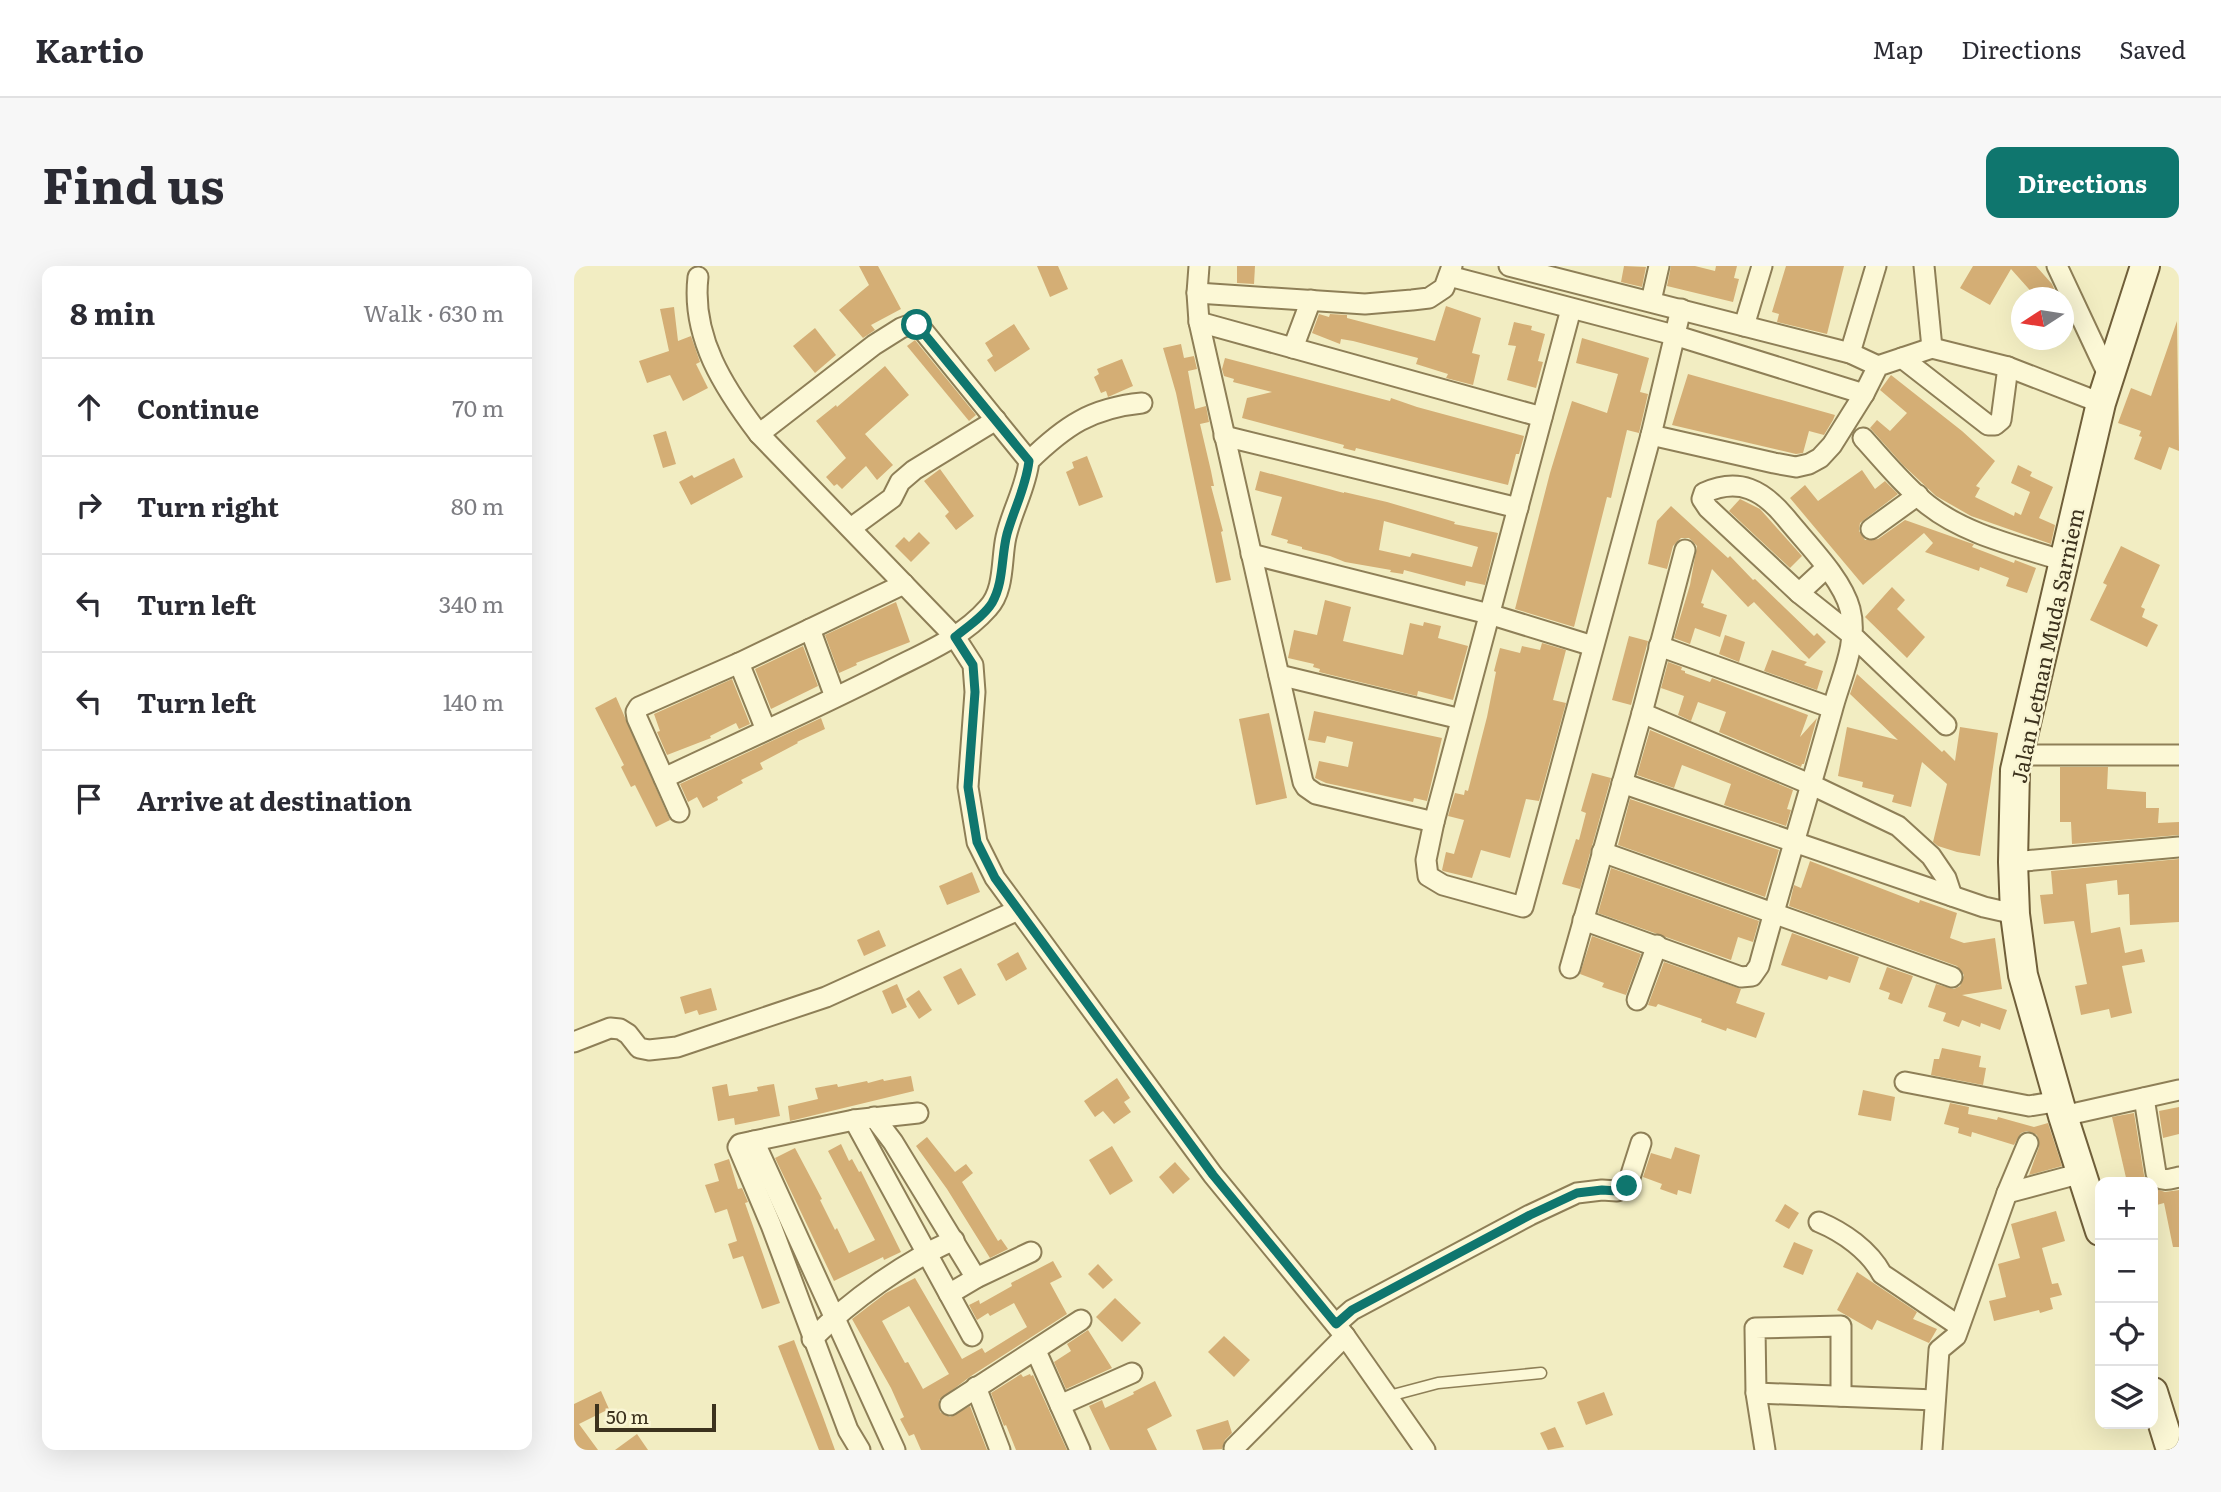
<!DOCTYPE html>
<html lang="en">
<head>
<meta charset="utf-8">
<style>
	body { margin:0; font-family:Literata,serif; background:#f7f7f7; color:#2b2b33 }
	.controls { position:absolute; right:21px; bottom:21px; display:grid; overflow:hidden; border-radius:14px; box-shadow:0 7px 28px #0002 }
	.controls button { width:63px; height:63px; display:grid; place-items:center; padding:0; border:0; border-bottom:2px solid #e1e1e2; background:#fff; color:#2b2b33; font:35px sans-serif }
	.compass { position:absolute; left:1437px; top:21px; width:63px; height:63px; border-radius:50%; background:#fff; box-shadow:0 7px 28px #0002; rotate:258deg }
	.scale { position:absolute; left:21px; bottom:18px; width:121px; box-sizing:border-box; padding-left:7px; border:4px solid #3c321d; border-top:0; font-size:19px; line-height:24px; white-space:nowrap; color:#3c321d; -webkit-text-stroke:5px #f9f5d3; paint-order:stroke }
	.stop { position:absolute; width:21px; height:21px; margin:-16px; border:5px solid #0f766e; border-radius:50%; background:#fff }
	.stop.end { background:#0f766e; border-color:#fff; box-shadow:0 2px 7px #0008 }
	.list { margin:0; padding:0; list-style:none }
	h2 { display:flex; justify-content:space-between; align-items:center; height:91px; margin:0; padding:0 28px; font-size:30px }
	h2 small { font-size:23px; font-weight:400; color:#7c7c81 }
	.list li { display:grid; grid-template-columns:46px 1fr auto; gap:21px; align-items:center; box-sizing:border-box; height:98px; padding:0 28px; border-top:2px solid #e1e1e2 }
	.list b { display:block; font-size:26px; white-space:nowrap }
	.list em { font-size:23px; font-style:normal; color:#7c7c81 }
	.icon { flex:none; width:38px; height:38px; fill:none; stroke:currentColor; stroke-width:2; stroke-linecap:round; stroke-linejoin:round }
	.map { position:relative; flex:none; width:1605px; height:1184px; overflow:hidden; border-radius:14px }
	header { display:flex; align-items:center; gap:42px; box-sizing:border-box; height:98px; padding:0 35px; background:#fff; border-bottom:2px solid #e1e1e2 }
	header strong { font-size:33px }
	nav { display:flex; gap:38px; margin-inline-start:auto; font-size:24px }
	.intro { display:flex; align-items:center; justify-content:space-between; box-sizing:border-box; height:168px; padding:0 42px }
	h1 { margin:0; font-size:49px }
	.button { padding:18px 32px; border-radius:14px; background:#0f766e; color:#fff; font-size:24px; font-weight:700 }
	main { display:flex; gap:42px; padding:0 42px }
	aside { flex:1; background:#fff; border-radius:14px; box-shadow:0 7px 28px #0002 }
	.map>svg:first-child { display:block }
	.building { fill:#d4ae75; fill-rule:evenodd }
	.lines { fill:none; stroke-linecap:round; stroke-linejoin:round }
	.lane-casing { stroke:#8e7f57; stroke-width:13 }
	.street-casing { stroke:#8e7f57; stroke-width:23 }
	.secondary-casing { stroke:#705f3a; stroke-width:32 }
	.lane { stroke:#fcf8d6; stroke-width:10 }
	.street { stroke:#fcf8d6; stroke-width:19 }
	.secondary { stroke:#fcf8d6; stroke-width:28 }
	.route { stroke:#0f766e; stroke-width:9 }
	.labels { text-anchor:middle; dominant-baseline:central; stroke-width:5; stroke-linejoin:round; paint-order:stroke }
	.street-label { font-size:21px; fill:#3c321d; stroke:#f9f5d3 }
</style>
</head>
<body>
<header>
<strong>Kartio</strong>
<nav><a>Map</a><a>Directions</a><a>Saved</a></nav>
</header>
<div class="intro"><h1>Find us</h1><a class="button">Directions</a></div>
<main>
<aside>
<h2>8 min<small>Walk · 630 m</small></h2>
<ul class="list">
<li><svg class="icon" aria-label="ahead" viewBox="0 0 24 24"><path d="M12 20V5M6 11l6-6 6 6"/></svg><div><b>Continue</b></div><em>70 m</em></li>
<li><svg class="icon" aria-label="right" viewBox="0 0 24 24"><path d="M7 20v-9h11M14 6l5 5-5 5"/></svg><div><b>Turn right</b></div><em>80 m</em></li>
<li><svg class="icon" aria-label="left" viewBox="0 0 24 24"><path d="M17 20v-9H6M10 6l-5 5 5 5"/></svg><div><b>Turn left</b></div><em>340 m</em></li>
<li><svg class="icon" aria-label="left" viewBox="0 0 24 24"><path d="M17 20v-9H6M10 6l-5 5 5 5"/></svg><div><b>Turn left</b></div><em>140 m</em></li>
<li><svg class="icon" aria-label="arrive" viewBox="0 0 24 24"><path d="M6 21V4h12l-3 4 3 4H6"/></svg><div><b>Arrive at destination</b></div></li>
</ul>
</aside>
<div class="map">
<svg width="1605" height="1184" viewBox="0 0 1605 1184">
	<rect width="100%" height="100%" fill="#f2edc2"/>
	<g class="building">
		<path d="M285,0h19l23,43 -30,16 4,5 -12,8 -24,-28 30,-25z"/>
		<path d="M463,0h21l10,23 -18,8z"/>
		<path d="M663,0h18l-1,18 -17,-1z"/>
		<path d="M1050,0l22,1 -4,20 -21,-5z"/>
		<path d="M1097,0h24l20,5 1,-5h21l-3,12 5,1 -6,23 -66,-16z"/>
		<path d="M1212,0h58l-17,68 -50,-12 2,-8 -7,-2z"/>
		<path d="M1399,0h63l16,18 6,14h-21l-26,-29 -21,36 -30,-17z"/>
		<path d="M872,40l35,12 -9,35 8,2 -7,30 -27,-7 2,-4 -32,-10 2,-6 -65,-17 -12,-2 -1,5 -28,-11 7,-19 10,3 1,-3 17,1v3l88,23z"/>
		<path d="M100,41l4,34 13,-5 9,26 -4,2 12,24 -25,13 -13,-26 -23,8 -8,-22 30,-10 -9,-42z"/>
		<path d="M1603,55l2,130 -10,-4 -8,23 -27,-11 8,-22 -3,-1 2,-5 -23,-8 13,-35 20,8z"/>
		<path d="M940,56l18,4 -1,4 14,4 -7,27 5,1 -7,26 -29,-8 9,-34 -8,-1z"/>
		<path d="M440,58l16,25 -35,23 -8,-12 6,-4 -8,-13z"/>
		<path d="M241,62l21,27 -21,18 -22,-27z"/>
		<path d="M1008,72l67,20 -9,34 8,2 -9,39 -12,-3 -13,55 -3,13 -4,-1 -33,130 -59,-18 35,-136 22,-72 35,12 11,-39 -42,-11z"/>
		<path d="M341,74l61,75 -7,6 -62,-75z"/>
		<path d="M607,78l3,14 10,-2 3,13 -9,2 7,38 11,-3 3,16 -9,2 11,47 3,15h-3l12,45 -2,1 10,48 -15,3 -40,-190 -13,-45z"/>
		<path d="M651,92l165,43 1,-3 26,9 107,29 -5,18h-3l-8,31 -152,-37 -1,3 -12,-3 1,-3 -102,-27 5,-20 25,-6 -39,-10 1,-3 -10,-3 -2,-7z"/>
		<path d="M548,93l11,27 -25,11 -2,-6 -5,2 -7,-16 5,-3 -2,-5z"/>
		<path d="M311,100l24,29 -44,39 28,31 -16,15 -11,-14 -24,23 -5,-5 -3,2 -8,-9 20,-19 -30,-37 20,-16 1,2z"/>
		<path d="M1114,108l147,41 -2,5 -9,15 -15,-4 -6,22 -7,1 -124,-29z"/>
		<path d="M1317,109l71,56 33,30 -19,25 4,2 -5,9 39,19 1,-4 6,3 9,-23 -19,-9 7,-18 14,7 -2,4 23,11 -14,31 16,7 -4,19 -80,-28 -35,-20 -33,-31 -33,-37 7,-8 13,11 17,-18 -27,-23z"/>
		<path d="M92,165l10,33 -13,4 -10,-33z"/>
		<path d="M513,190l16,41 -24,9 -13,-34 8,-4 -2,-6z"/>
		<path d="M160,192l9,19 -52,28 -12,-23 13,-7 2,3z"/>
		<path d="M366,203l34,47 -18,14 -11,-14 4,-4 -25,-31z"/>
		<path d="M1288,204l13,19 10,-8 13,13 -38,29 -1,8 6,9 13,-1 27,-19 65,23 4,1 -2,3 42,16 1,-3 21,8 -9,25 -21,-7 3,-8 -29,-11 -1,4 -54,-19 8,-9 -9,-10 -61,52 -73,-87 15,-13 13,16z"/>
		<path d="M686,205l84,22v-1l43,10 68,20 -1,2 44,9 -13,52 -19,-4 -1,5 -61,-16 -1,4 -13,-2 1,-2 -46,-8 -15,-6 -28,-7v-2l-15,-4 1,-3 -17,-5 11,-38 -27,-7zM810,255l94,26 -6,20 -60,-14 -2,4 -31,-7z"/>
		<path d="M1166,233l20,10 42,47 -12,12 -61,-57z"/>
		<path d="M1097,240l57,52 2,-2 23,24 2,-1 59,57 3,-3 9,9 -17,17 -55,-57 -6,5 -36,-38 -11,34 3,1 -1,3 24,8 -7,22 -25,-9 -5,16 -16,-6 16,-53 7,-39 -8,-8h-8l-8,8 -6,23 -19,-5 9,-43z"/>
		<path d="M345,266l11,11 -19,19 -16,-16 9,-9 5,5z"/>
		<path d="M1547,280l39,19 -19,42 4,2 -3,8 16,8 -11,22 -57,-27 17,-35 -4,-2z"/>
		<path d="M1318,321l13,13 -8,9 28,28 -18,21 -42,-41z"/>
		<path d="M751,334l26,7 -8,34 60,14 7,-32 13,3 1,-4 17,4 -3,12 30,8 -15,54 -35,-9 -1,5 -98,-24 1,-3 -7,-2 1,-3 -26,-6 6,-28 23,5z"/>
		<path d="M322,336l14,40 -54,21 1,2 -18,8 -14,-38z"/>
		<path d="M1151,369l20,7 -6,20 -20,-8z"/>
		<path d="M1055,370l19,5 -17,64 -19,-5z"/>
		<path d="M968,377l24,7 -13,50 13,3 -27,98 -13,-2 -16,59 -29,-8 -9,28 -29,-7 -1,-1 4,-18 8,2 10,-34 -16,-4 7,-23 9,2 1,-5 3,1 19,-74 9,-45 -2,-1 6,-23 20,5 2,-7 18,4z"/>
		<path d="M229,380l15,40 -47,23 -16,-40z"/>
		<path d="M1198,384l35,12 -3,3 19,6 -6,19 -53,-19z"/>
		<path d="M1094,396l14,5 -1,3 4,1v2l25,9 2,-4 96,37 -8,22 17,-19 -13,46h-2l-1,3 -82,-35 7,-20 -28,-10 -7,19 -13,-6 6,-19 -23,-8z"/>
		<path d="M1283,408l85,78 2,-2 11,11 5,-34 38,6 -18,123 -23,-4 -19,-6 -5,-4 14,-58 -25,-22 -11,45 -19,-5 2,-7 -32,-8 1,-5 -25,-6 9,-49 51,13 -48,-46z"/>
		<path d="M158,413l18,45 -11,5 -3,-6 -26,13 1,2 -44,17 -10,-23 3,-1 -6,-17z"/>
		<path d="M42,431l54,123 -14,7 -21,-42 -4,2 -10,-20 3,-2 -29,-57z"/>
		<path d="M740,445l128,27 -15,63 -13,-3 -1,4 -87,-19 -11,-5 4,-17 29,6 5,-25 -26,-6 -2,7 -17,-3z"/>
		<path d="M695,447l18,85 -31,7 -17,-86z"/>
		<path d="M247,452l4,11 -28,13 1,1 -38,20 3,6 -22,11 2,3 -26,14 1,3 -15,8 -6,-11 -9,5 -8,-18z"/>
		<path d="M1076,464l143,60 -6,19 4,1 -5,16 -62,-21 7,-21 -49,-19 -8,23 -37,-13z"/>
		<path d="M1486,501h48l-1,22 39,3v16h13l-1,15 21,-1v13l-107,9 -1,-22h-11z"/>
		<path d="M1018,507l19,5 -31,111 -18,-5 14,-45 3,1 7,-27 -5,-2z"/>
		<path d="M1056,533l149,51 -14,47 -147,-52z"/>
		<path d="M1605,593v63l-49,3 -1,-31 -11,1 -1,-15 -31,4 5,49 29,-6 5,26 17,-4 3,13 -23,4 10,47 -21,5 -2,-9 -28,6 -6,-29 12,-2 -13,-63 -30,3 -4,-29 13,-1 -2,-23z"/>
		<path d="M1236,595l109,42 1,-3 37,13 -7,25 14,5 31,-5 7,51 -40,6 45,15 -7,20 -19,-7 -1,4 -18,-7 -3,7 -16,-6 3,-8 -18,-6 8,-23 18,5 6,-3 4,-11 -7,-9 -168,-60 5,-21 7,3z"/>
		<path d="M1037,602l148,53 -6,21 -15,-5 -7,23 -133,-47z"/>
		<path d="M398,606l8,20 -33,13 -8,-19z"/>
		<path d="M305,664l7,16 -22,10 -7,-16z"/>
		<path d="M1218,667l67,24 -9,26 -21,-7 -2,4 -46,-15z"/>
		<path d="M1018,670l49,18 -15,41 -24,-8 2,-4 -24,-9z"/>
		<path d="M444,686l9,17 -21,12 -9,-17z"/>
		<path d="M1090,696l77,27 -5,14 29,10 -9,25 -29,-10 -1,3 -25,-9 1,-3 -44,-15 -2,3 -8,-2z"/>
		<path d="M1313,701l26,9 -11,28 -14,-5 2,-6 -11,-4z"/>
		<path d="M387,702l15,27 -18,10 -15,-28z"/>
		<path d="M323,718l10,23 -15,7 -10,-23z"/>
		<path d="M137,722l6,22 -18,5 -2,-5 -12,4 -5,-17z"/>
		<path d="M345,724l13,20 -13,9 -13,-20z"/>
		<path d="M1368,782l39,8 -2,11 7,1 -3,17 -52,-10 3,-16h5z"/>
		<path d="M337,810l3,15 -124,30 -2,-15 30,-7 -3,-11 22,-4 1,3 29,-6 1,2 15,-4 1,2z"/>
		<path d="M543,812l13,20 -6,4 7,10 -17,12 -11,-13 -8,6 -11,-16z"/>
		<path d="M153,818l2,12 29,-5 -1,-4 17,-3 6,32 -45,9 -1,-7 -16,3 -6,-34z"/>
		<path d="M1289,824l32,7 -4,24 -33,-6z"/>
		<path d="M1376,837l19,4 -1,7 29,6 1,-3 36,10 14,-4 14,43 -33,9 10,-28 -2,-12 -10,-4 -6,2 -7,12 -42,-13 -1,5 -13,-4 1,-5 -15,-4z"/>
		<path d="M1605,841v27l-16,4 -4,-27z"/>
		<path d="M1560,847l10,62 3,7h-20l-15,-65z"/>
		<path d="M353,871l28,35 11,-8 7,9 -11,9 36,59 3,-2 7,10 -18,9 -43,-69 -31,-43z"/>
		<path d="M267,878l8,17 3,-2 7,13 2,-1 40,81 -17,8 -1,-3 -49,24 -59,-123 20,-10 27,51 -2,1 15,30 2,-2 12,25 26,-13 -47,-89z"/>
		<path d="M538,880l21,35 -23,14 -21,-35z"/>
		<path d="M1101,881l25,8 -9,39 -13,-4 -1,5 -17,-6 2,-5 -19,-7 8,-24 20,6z"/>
		<path d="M155,893l9,30 4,-1 6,14 -3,1 35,100 -18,6 -19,-53 -10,3 -5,-15 9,-3 -10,-32 -12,4 -10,-28 14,-4 -5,-17z"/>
		<path d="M601,896l15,17 -17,15 -14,-17z"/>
		<path d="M1579,922l12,4 14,-2v57h-6l-9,-44 -11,3z"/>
		<path d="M1211,938l14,9 -10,16 -14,-8z"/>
		<path d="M1482,945l9,30 -23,7 10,36 6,-1 4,12 -12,3 3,11 -13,4 -1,-3 -45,11 -5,-20 17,-4 -8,-33 22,-6 -9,-34z"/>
		<path d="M1220,976l19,8 -10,25 -20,-8z"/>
		<path d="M479,995l9,16 -12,6 17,31 -96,62 -32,24 1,12 10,5 20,-11 17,44h-66l-7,-16 -5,2 -9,-17 4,-2 -13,-29 -39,-69 34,-26 29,-15 47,81 20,-11 3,5 42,-26 -13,-24 -24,13 -2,-3 -11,7 -8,-15 10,-5 1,4 32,-18 -1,-3zM335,1040l40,68 -26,15 -15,-27 -3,1 -23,-42z"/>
		<path d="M524,998l15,16 -10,9 -15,-15z"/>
		<path d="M1283,1006l60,40 -4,7 24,10 -8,14 -52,-23 -5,10 -35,-20z"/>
		<path d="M541,1032l26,25 -19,19 -26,-25z"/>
		<path d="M514,1064l24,38 -46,21 -12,-27 17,-11 -4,-7z"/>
		<path d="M650,1070l26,24 -16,17 -26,-25z"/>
		<path d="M220,1074l29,77 12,33h-16l-41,-104z"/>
		<path d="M447,1108l2,3 7,-3 1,2 2,-1 34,75h-51l-10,-25 -2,1 -13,-33z"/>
		<path d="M581,1115l17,35 -25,13 10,21h-47l-21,-44 13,-6 3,8 29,-14 -1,-2z"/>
		<path d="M27,1125l8,18 -30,15 19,26h-24v-46z"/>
		<path d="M1030,1126l9,23 -27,10 -9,-23z"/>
		<path d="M654,1154l4,13 -7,7 -3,9 -19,1 -7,-20z"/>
		<path d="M981,1161l9,20 -16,3 -8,-17z"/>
		<path d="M63,1168l11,16h-33z"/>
	</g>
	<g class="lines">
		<g class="lane-casing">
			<path id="lane" d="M815,1130l49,-13 103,-10"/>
		</g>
		<g class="street-casing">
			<g id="street">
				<path d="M625,0l-2,27 2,29 104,460 3,5 10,7 118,28"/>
				<path d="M935,0l341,87 28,13"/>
				<path d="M1350,0l8,82"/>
				<path d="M1483,0l53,113"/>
				<path d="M875,10l225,59 190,59"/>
				<path d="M124,11c-7,60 26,111 61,157l196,203 18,28 2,27 -7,95 9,55 18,36 218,297 132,161 80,114"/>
				<path d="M623,27l168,11 47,-4 17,-2 15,-10 8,-22"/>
				<path d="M1077,35l8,-35"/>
				<path d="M997,43l-137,513 -8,38 2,16 15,9 80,22 128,-472 30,-126"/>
				<path d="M625,56l343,95"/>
				<path d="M1170,60l18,-60"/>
				<path d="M719,82l18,-48"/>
				<path d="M1276,87l26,-87"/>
				<path d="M1328,92l86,67h7l6,-5 7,-53"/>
				<path d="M185,168l115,-89 27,-17 11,-4 9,4 108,133"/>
				<path d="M1077,169l123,28 22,4 13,-3 11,-6 12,-13 32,-51 14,-28 54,-18 76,19 93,36"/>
				<path d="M650,170l294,72"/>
				<path d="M1289,172c20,22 42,49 65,67 38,30 90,41 136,56"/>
				<path d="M277,262l41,-30 8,-16 14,-12 82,-50"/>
				<path d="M1297,263l47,-34"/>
				<path d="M677,288l238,60 104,32"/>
				<path d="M1225,327l27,-25"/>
				<path d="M236,363l25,68"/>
				<path d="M1085,380l173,62"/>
				<path d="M165,397l27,67"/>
				<path d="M705,409l182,44"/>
				<path d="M1068,447l170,72 86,41 33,30 15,22 6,18"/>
				<path d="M1444,489h161"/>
				<path d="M90,512c74,-35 148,-68 221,-105 36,-19 76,-34 103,-65 17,-18 13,-49 18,-71 6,-27 20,-49 23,-76 36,-35 62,-53 113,-58"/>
				<path d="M1048,517l362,124 31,7"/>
				<path d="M105,546l-42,-94 -1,-6 3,-5 100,-44 165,-79"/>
				<path d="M1028,586l350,125"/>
				<path d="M1439,596l166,-15"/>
				<path d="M1009,654l158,57 11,-1 7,-10c23,-85 49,-169 73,-255 8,-32 27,-68 18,-102 -8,-31 -44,-66 -64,-91 -23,-28 -47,-41 -82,-25l-2,6 6,9 91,85 54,43 93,89"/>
				<path d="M996,702l72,-255 43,-163"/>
				<path d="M1063,734l20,-55"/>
				<path d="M0,776l36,-14 10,1 8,5 11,14 10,2 28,-3 149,-50 192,-87"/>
				<path d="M1331,816l124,24 31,-5"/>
				<path d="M1570,832l12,75c5,10 14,6 23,4"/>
				<path d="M1489,850l116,-26"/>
				<path d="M300,851l19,25 83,136"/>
				<path d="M280,854l118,216"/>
				<path d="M180,875l141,309"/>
				<path d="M1433,927l75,-20"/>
				<path d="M1245,956c24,10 50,28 63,52l77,52"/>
				<path d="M375,1028l27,-16 55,-26"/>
				<path d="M762,1058l16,-14 178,-95 47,-22 25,-3 15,1 10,-4 14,-44"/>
				<path d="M238,1073c39,-39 92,-77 142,-99"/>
				<path d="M462,1085l44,99"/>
				<path d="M402,1121l24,63"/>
				<path d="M1182,1127l179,7"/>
				<path d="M376,1139l131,-85"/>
				<path d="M486,1139l72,-32"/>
				<path d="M660,1182l111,-112"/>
				<path d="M286,1184l-12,-20 -77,-205 -33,-78 2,-3 14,-3 100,-21 64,-7"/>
				<path d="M1191,1184l-9,-57 -1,-65 86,-2v70"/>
				<path d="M1358,1184l7,-100 17,-14 51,-143 21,-50"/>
			</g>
		</g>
		<g class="secondary-casing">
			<g id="secondary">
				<path d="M1526,965l-37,-115 -40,-141 -8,-61 -2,-52 2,-92 86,-367 44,-137"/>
				<path d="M1579,1126l18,58"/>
			</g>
		</g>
		<use href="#lane" class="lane"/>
		<use href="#street" class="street"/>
		<use href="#secondary" class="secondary"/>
	</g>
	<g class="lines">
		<path class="route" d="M343,59l112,136c-3,26 -15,48 -22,73 -6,23 -3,48 -15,69 -8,13 -25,24 -37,34l18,28 2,27 -7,95 9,55 18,36 218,297 123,149 16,-14 178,-95 47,-22 25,-3 15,1 10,-5"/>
	</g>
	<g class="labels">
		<g class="street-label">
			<text transform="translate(1472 379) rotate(-78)">Jalan Letnan Muda Sarniem</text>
		</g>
	</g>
</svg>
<div class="controls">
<button>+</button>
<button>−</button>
<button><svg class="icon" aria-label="locate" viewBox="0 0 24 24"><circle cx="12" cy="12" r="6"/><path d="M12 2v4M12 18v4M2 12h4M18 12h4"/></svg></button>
<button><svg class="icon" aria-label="layers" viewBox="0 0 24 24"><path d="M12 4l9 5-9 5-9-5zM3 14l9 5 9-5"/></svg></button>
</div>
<svg class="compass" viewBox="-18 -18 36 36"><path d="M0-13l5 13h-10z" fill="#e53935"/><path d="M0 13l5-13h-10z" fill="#7c7c81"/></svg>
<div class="scale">50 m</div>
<div class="stop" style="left:343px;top:59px"></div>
<div class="stop end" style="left:1053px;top:920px"></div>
</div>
</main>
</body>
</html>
